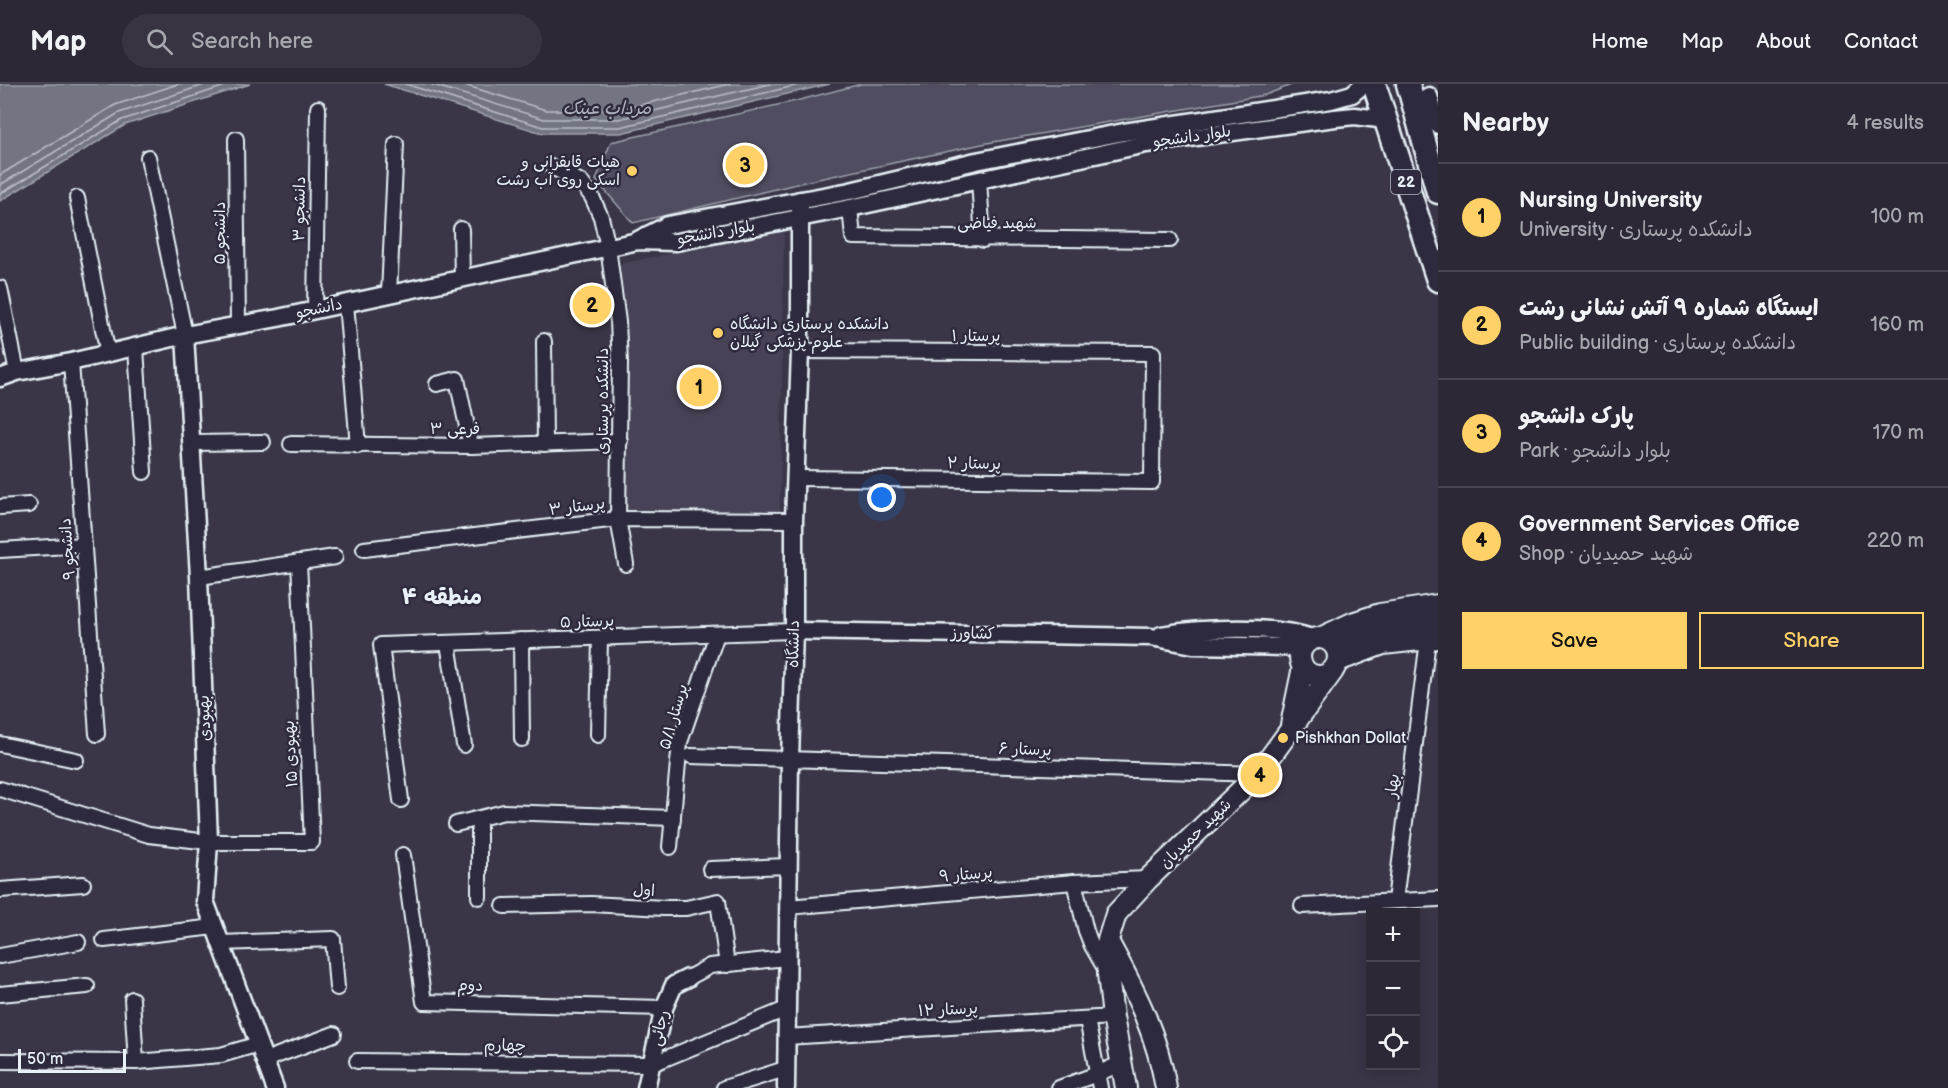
<!DOCTYPE html>
<html lang="en">
<head>
<meta charset="utf-8">
<style>
	body { margin:0; font-family:"Balsamiq Sans","Playpen Sans Arabic",sans-serif; background:#383442; color:#f1f3f6 }
	.controls { position:absolute; right:18px; bottom:18px; display:grid; overflow:hidden; border-radius:0px; box-shadow:0 3px 15px #0003 }
	.controls button { width:54px; height:54px; display:grid; place-items:center; padding:0; border:0; border-bottom:2px solid #484451; background:#2c2836; color:#f1f3f6; font:30px sans-serif }
	.scale { position:absolute; left:18px; bottom:15px; width:108px; box-sizing:border-box; padding-left:6px; border:3px solid #e8f1f8; border-top:0; font-size:16px; line-height:21px; white-space:nowrap; color:#e8f1f8; -webkit-text-stroke:4px #2f2a3d; paint-order:stroke }
	.you { position:absolute; left:882px; top:414px; width:21px; height:21px; margin:-15px; border:4px solid #fff; border-radius:50%; background:#1a73e8; box-shadow:0 0 0 9px #1a73e833 }
	.badge { display:grid; place-items:center; width:39px; height:39px; border-radius:50%; background:#ffd166; color:#111; font-size:20px; font-weight:700 }
	.pin { position:absolute; translate:-50% -50%; border:3px solid #fff; box-shadow:0 2px 6px #0006 }
	.list { margin:0; padding:0; list-style:none }
	h2 { display:flex; justify-content:space-between; align-items:center; height:78px; margin:0; padding:0 24px; font-size:26px }
	h2 small { font-size:20px; font-weight:400; color:#a6a6ad }
	.list li { display:grid; grid-template-columns:39px 1fr auto; gap:18px; align-items:center; box-sizing:border-box; height:108px; padding:0 24px; border-top:2px solid #484451 }
	.list b { display:block; font-size:22px; white-space:nowrap }
	.list p { margin:0; font-size:20px; white-space:nowrap; color:#a6a6ad }
	.list em { font-size:20px; font-style:normal; color:#a6a6ad }
	.actions { display:flex; gap:12px; padding:18px 24px }
	.actions a { flex:1; padding:14px 0; border:2px solid #ffd166; border-radius:0px; text-align:center; font-size:21px; color:#ffd166 }
	.actions .main { background:#ffd166; color:#111 }
	.icon { flex:none; width:33px; height:33px; fill:none; stroke:currentColor; stroke-width:2; stroke-linecap:round; stroke-linejoin:round }
	.map { position:relative; flex:none; width:1438px; height:1004px; overflow:hidden }
	header { display:flex; align-items:center; gap:36px; box-sizing:border-box; height:84px; padding:0 30px; background:#2c2836; border-bottom:2px solid #484451 }
	header strong { font-size:28px }
	nav { display:flex; gap:33px; margin-inline-start:auto; font-size:21px }
	.search { width:420px; height:54px; background:#383442; display:flex; align-items:center; gap:15px; box-sizing:border-box; padding:0 21px; border-radius:33px; color:#a6a6ad; font-size:22px }
	main { display:flex }
	aside { flex:1; background:#2c2836 }
	.map>svg:first-child { display:block }
	.built { fill:#464354 }
	.green { fill:#504e5f; stroke:#9ca0ac; stroke-width:1.5 }
	.water { fill:#737482; stroke:#a2a6b1; stroke-width:1.5 }
	.lines { fill:none; stroke-linecap:round; stroke-linejoin:round }
	.shore { stroke:#b9bfc9; stroke-width:1.5 }
	.minor-casing { stroke:#e8f1f8; stroke-width:18 }
	.tertiary-casing { stroke:#e8f1f8; stroke-width:21 }
	.secondary-casing { stroke:#e8f1f8; stroke-width:24 }
	.trunk-casing { stroke:#e8f1f8; stroke-width:27 }
	.minor { stroke:#2f2a3d; stroke-width:14 }
	.tertiary { stroke:#2f2a3d; stroke-width:16 }
	.secondary { stroke:#2f2a3d; stroke-width:20 }
	.trunk { stroke:#2f2a3d; stroke-width:22 }
	.poi-dot { fill:#ffd166; stroke:#2f2a3d; stroke-width:2 }
	.labels { text-anchor:middle; dominant-baseline:central; stroke-width:5; stroke-linejoin:round; paint-order:stroke }
	.shield { fill:#2f2a3d; stroke:#b0b5c0; stroke-width:1.5 }
	.shield-label { font-size:15px; font-weight:bold; fill:#e8f1f8 }
	.street-label { font-size:16px; fill:#e8f1f8; stroke:#2f2a3d }
	.poi-label { font-size:16px; fill:#e8f1f8; stroke:#2f2a3d; text-anchor:start }
	.water-label { font-size:18px; font-style:italic; fill:#aeb2bd; stroke:#2f2a3d }
	.district-label { font-size:22px; font-weight:bold; fill:#e8f1f8; stroke:#2f2a3d }
</style>
</head>
<body>
<header>
<strong>Map</strong>
<div class="search"><svg class="icon" aria-label="search" viewBox="0 0 24 24"><circle cx="10" cy="10" r="6"/><path d="M15 15l6 6"/></svg>Search here</div>
<nav><a>Home</a><a>Map</a><a>About</a><a>Contact</a></nav>
</header>
<main>
<div class="map">
<svg width="1438" height="1004" viewBox="0 0 1438 1004">
	<rect width="100%" height="100%" fill="#3a3648"/>
	<filter id="ink" filterUnits="userSpaceOnUse"><feTurbulence type="fractalNoise" baseFrequency=".0167" numOctaves="2"/><feDisplacementMap in="SourceGraphic" scale="12" xChannelSelector="R" yChannelSelector="G"/><feConvolveMatrix kernelMatrix="1 2 1 2 8 2 1 2 1" color-interpolation-filters="sRGB"/></filter>
	<g filter="url(#ink)">
		<path class="built" d="M784,146l-4,282 -166,-2 5,-246z"/>
		<path class="green" d="M861,0h433l-29,11 -278,48 -178,38 -176,42 -37,-43 15,-38 189,-42z"/>
		<g class="water">
			<path d="M0,0h250l-125,41 -125,76z"/>
			<path d="M384,0h446l-209,49h-79z"/>
		</g>
		<g class="lines">
			<g class="shore">
				<path d="M405,0l138,43h77l183,-43"/>
				<path d="M430,0l114,35h75l151,-35"/>
				<path d="M461,0l85,26h72l112,-26"/>
				<path d="M0,91l115,-70 63,-21"/>
				<path d="M0,101l119,-72 88,-29"/>
				<path d="M0,110l122,-74 109,-36"/>
			</g>
			<g class="minor-casing">
				<g id="minor">
					<path d="M236,55l2,187"/>
					<path d="M148,73l37,178"/>
					<path d="M552,83l29,15 11,15 9,20 7,30 10,75 2,41 -2,156 8,45"/>
					<path d="M979,96l4,60"/>
					<path d="M77,114l31,156"/>
					<path d="M850,124l3,29 317,3"/>
					<path d="M461,145l1,49"/>
					<path d="M0,204l17,84"/>
					<path d="M389,210l7,-150"/>
					<path d="M346,219l12,143"/>
					<path d="M315,226l3,-202"/>
					<path d="M544,257l1,103"/>
					<path d="M136,264l8,124"/>
					<path d="M71,278l26,372"/>
					<path d="M437,300l20,-5 14,67"/>
					<path d="M192,359l71,-1"/>
					<path d="M291,360l180,2 149,-5"/>
					<path d="M796,394l356,4 1,-129 -353,-2"/>
					<path d="M0,423l29,-2"/>
					<path d="M364,465l254,-30 176,1"/>
					<path d="M0,466l84,-5"/>
					<path d="M199,493l136,-20"/>
					<path d="M521,556l1,99"/>
					<path d="M448,559l16,102"/>
					<path d="M598,651l2,-97"/>
					<path d="M0,660l76,16"/>
					<path d="M691,672l567,18"/>
					<path d="M0,705l149,46 60,7h103l-13,-280"/>
					<path d="M401,716l-20,-155 413,-14"/>
					<path d="M479,735v78"/>
					<path d="M456,740l48,-12 169,6"/>
					<path d="M670,763l10,-105 37,-108"/>
					<path d="M403,771l21,147 240,6"/>
					<path d="M710,785l79,-3"/>
					<path d="M1074,798l12,49 6,15 15,26"/>
					<path d="M0,806l83,-6"/>
					<path d="M1395,817l33,-261"/>
					<path d="M504,822l87,-2 73,4h22l32,-7 9,64"/>
					<path d="M1302,822l136,-7"/>
					<path d="M788,823l286,-25 74,-3"/>
					<path d="M104,856l110,-13"/>
					<path d="M220,859l113,-4 4,49"/>
					<path d="M0,872l78,-14"/>
					<path d="M688,894l22,-12 77,-8"/>
					<path d="M0,910l87,-8"/>
					<path d="M132,915l4,63"/>
					<path d="M1087,935l13,69"/>
					<path d="M786,953l327,-20"/>
					<path d="M265,976l69,-26"/>
					<path d="M0,977l136,1 85,-7 38,-11"/>
					<path d="M357,977l295,3 134,-55"/>
					<path d="M724,1004l61,-19"/>
					<path d="M1059,1004l38,-14 25,-11"/>
				</g>
			</g>
			<g class="tertiary-casing">
				<g id="tertiary">
					<path d="M1429,12l9,29"/>
					<path d="M638,156l30,-15 182,-34 126,-30 148,-29 207,-32 21,-6 12,-10"/>
					<path d="M185,251l14,242 10,265 -4,59 70,187"/>
					<path d="M0,294l17,-6 54,-10 114,-27 93,-17 360,-77 38,1 174,-34 296,-64 189,-26 20,-2 31,4"/>
					<path d="M794,547l357,6 42,8 93,2 15,4"/>
					<path d="M1161,551c40,-7 116,-11 153,4"/>
					<path d="M646,1004l18,-80 10,-23 14,-7"/>
					<path d="M786,1004l4,-328 4,-129v-111l6,-169v-151"/>
				</g>
			</g>
			<g class="secondary-casing">
				<g id="secondary">
					<path d="M1320,554l32,-15 28,-9 58,-9"/>
					<circle cx="1319" cy="573" r="19"/>
					<path d="M1336,564l25,-13 18,-6 59,-7"/>
					<path d="M1338,577l45,-17 55,-6"/>
					<path d="M1291,641l12,-58"/>
					<path d="M1110,861c26,48 47,89 56,143"/>
					<path d="M1126,1004l-13,-71 -5,-43v-34l8,-26 32,-35 110,-105 75,-103"/>
				</g>
			</g>
			<g class="trunk-casing">
				<g id="trunk">
					<path d="M1374,0l64,196"/>
					<path d="M1408,0l30,108"/>
				</g>
			</g>
			<use href="#minor" class="minor"/>
			<use href="#tertiary" class="tertiary"/>
			<use href="#secondary" class="secondary"/>
			<use href="#trunk" class="trunk"/>
		</g>
	</g>
	<g class="poi-dot">
		<circle cx="632" cy="87" r="6"/>
		<circle cx="718" cy="249" r="6"/>
		<circle cx="1283" cy="654" r="6"/>
	</g>
	<g class="labels">
		<rect class="shield" x="1391" y="86" width="30" height="24" rx="4.5"/>
		<g class="shield-label">
			<text x="1406" y="98">22</text>
		</g>
		<g class="street-label">
			<text transform="translate(1192 53) rotate(-8)">بلوار دانشجو</text>
			<text transform="translate(300 125) rotate(-89)">دانشجو ۳</text>
			<text x="997" y="139">شهید فیاضی</text>
			<text transform="translate(220 149) rotate(-90)">دانشجو ۵</text>
			<text transform="translate(716 149) rotate(-10)">بلوار دانشجو</text>
			<text transform="translate(319 225) rotate(-12)">دانشجو</text>
			<text x="976" y="252">پرستار ۱</text>
			<text transform="translate(603 317) rotate(-90)">دانشکده پرستاری</text>
			<text x="455" y="345">فرعی ۳</text>
			<text transform="translate(974 380) rotate(1)">پرستار ۲</text>
			<text transform="translate(577 423) rotate(-7)">پرستار ۳</text>
			<text transform="translate(68 465) rotate(-94)">دانشجو ۹</text>
			<text transform="translate(587 538) rotate(-2)">پرستار ۵</text>
			<text transform="translate(973 550) rotate(1)">کشاورز</text>
			<text transform="translate(794 560) rotate(-89)">دانشگاه</text>
			<text transform="translate(674 633) rotate(-74)">پرستار ۵/۱</text>
			<text transform="translate(205 634) rotate(-92)">بهبودی</text>
			<text transform="translate(1025 666) rotate(2)">پرستار ۶</text>
			<text transform="translate(291 670) rotate(-93)">بهبودی ۱۵</text>
			<text transform="translate(1393 702) rotate(-83)">بهار</text>
			<text transform="translate(1196 750) rotate(-44)">شهید حمیدیان</text>
			<text transform="translate(966 791) rotate(-5)">پرستار ۹</text>
			<text transform="translate(644 807) rotate(3)">اول</text>
			<text transform="translate(470 902) rotate(1)">دوم</text>
			<text transform="translate(948 926) rotate(-3)">پرستار ۱۲</text>
			<text transform="translate(660 944) rotate(-76)">رجائی</text>
			<text transform="translate(505 962) rotate(1)">چهارم</text>
		</g>
		<g class="poi-label">
			<text x="620" y="78" text-anchor="end">هیات قایقرانی و<tspan x="620" dy="18">اسکی روی آب رشت</tspan></text>
			<text x="730" y="240">دانشکده پرستاری دانشگاه<tspan x="730" dy="18">علوم پزشکی گیلان</tspan></text>
			<text x="1295" y="654">Pishkhan Dollat</text>
		</g>
		<g class="water-label">
			<text x="607" y="24">مرداب عینک</text>
		</g>
		<g class="district-label">
			<text x="442" y="513">منطقه ۴</text>
		</g>
	</g>
</svg>
<div class="controls">
<button>+</button>
<button>−</button>
<button><svg class="icon" aria-label="locate" viewBox="0 0 24 24"><circle cx="12" cy="12" r="6"/><path d="M12 2v4M12 18v4M2 12h4M18 12h4"/></svg></button>
</div>
<div class="scale">50 m</div>
<div class="you"></div>
<div class="pin badge" style="left:699px;top:303px">1</div>
<div class="pin badge" style="left:592px;top:221px">2</div>
<div class="pin badge" style="left:745px;top:81px">3</div>
<div class="pin badge" style="left:1260px;top:691px">4</div>
</div>
<aside>
<h2>Nearby<small>4 results</small></h2>
<ul class="list">
<li><span class="badge">1</span><div><b>Nursing University</b><p>University · دانشکده پرستاری</p></div><em>100 m</em></li>
<li><span class="badge">2</span><div><b>ایستگاه شماره ۹ آتش نشانی رشت</b><p>Public building · دانشکده پرستاری</p></div><em>160 m</em></li>
<li><span class="badge">3</span><div><b>پارک دانشجو</b><p>Park · بلوار دانشجو</p></div><em>170 m</em></li>
<li><span class="badge">4</span><div><b>Government Services Office</b><p>Shop · شهید حمیدیان</p></div><em>220 m</em></li>
</ul>
<div class="actions"><a class="main">Save</a><a>Share</a></div>
</aside>
</main>
</body>
</html>
